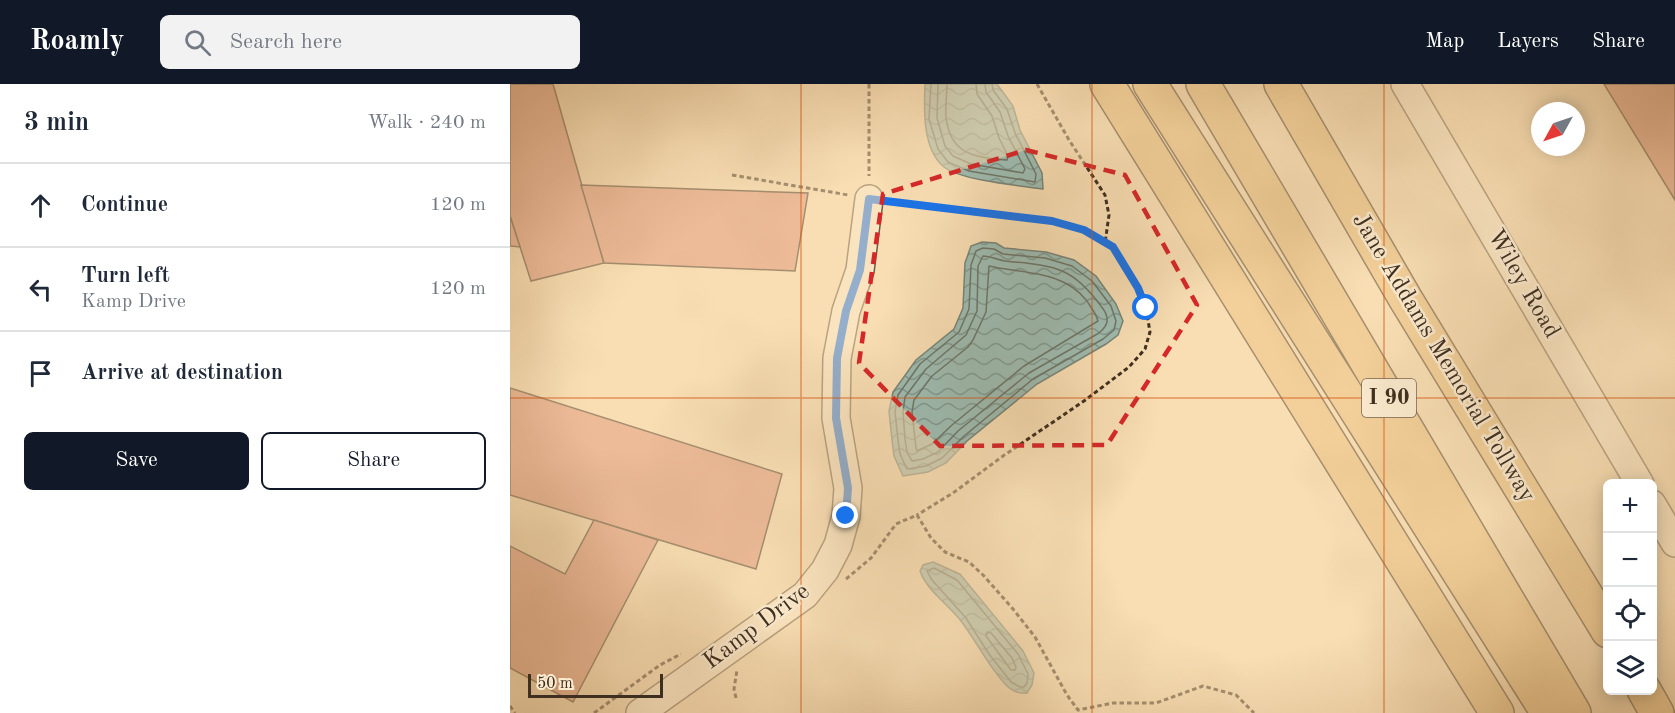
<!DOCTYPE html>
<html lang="en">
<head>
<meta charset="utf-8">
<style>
	body { margin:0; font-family:"Old Standard TT",serif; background:#f2f2f3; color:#1f2937 }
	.controls { position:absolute; right:18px; bottom:18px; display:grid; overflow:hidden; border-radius:9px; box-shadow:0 3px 15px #0003 }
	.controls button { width:54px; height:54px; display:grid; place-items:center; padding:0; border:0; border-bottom:2px solid #e0e1e3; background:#fff; color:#1f2937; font:30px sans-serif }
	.compass { position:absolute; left:1021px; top:18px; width:54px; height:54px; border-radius:50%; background:#fff; box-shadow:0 3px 15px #0003; rotate:230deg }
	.scale { position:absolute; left:18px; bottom:15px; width:135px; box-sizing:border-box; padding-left:6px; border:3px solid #3f2f20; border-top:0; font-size:16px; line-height:21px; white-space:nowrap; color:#3f2f20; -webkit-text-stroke:4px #fbeace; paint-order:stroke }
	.stop { position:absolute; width:18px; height:18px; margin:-14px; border:4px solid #1a73e8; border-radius:50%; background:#fff }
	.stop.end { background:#1a73e8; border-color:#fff; box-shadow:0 2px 6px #0008 }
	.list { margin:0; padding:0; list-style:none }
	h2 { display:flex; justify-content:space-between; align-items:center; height:78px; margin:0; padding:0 24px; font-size:26px }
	h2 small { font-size:20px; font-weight:400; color:#747a83 }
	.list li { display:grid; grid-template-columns:39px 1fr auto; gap:18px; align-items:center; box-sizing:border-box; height:84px; padding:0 24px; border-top:2px solid #e0e1e3 }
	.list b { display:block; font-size:22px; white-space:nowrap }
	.list p { margin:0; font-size:20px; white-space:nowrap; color:#747a83 }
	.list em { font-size:20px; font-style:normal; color:#747a83 }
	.actions { display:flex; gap:12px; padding:18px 24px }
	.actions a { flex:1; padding:14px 0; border:2px solid #111827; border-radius:9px; text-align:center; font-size:21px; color:#111827 }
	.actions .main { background:#111827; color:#fff }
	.icon { flex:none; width:33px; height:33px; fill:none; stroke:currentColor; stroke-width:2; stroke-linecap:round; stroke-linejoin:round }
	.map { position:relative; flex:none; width:1165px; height:629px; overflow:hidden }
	header { display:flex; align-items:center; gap:36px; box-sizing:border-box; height:84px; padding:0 30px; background:#111827; color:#fff }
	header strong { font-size:28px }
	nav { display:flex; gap:33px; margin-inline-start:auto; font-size:21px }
	.search { width:420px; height:54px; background:#f2f2f3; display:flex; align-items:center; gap:15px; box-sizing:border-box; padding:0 21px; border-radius:9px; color:#747a83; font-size:22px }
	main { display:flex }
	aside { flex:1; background:#fff }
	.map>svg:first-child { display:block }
	.water { fill:url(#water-waves); stroke:#788477; stroke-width:1.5 }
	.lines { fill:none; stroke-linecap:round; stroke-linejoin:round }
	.shore { stroke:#6e7668; stroke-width:1.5 }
	.building { fill:#de9178; stroke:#3f2f20; stroke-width:1.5 }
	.minor-casing { stroke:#6e5b45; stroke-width:30 }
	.highway-casing { stroke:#3f2f20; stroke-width:36 }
	.path { stroke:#3f2f20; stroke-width:3; stroke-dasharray:4.5 3; stroke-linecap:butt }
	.minor { stroke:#fbeace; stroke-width:27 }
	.highway { stroke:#ecbf7a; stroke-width:33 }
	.route { stroke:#1a73e8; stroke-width:8 }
	.marked { fill:none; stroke:#d62828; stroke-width:4.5; stroke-dasharray:12 8; stroke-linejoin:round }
	.grid { fill:none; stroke:#d7550e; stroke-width:1.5; stroke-opacity:0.55 }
	.labels { text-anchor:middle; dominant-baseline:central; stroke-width:5; stroke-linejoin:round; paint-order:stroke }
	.shield { fill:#fbeace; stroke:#776754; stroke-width:1.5 }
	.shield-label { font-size:22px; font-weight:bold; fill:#3f2f20 }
	.street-label { font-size:24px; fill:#3f2f20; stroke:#fbeace }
</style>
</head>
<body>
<header>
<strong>Roamly</strong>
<div class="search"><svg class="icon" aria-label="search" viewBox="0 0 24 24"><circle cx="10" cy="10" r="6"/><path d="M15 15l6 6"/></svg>Search here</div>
<nav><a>Map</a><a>Layers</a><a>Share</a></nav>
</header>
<main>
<aside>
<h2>3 min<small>Walk · 240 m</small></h2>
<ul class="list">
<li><svg class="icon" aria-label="ahead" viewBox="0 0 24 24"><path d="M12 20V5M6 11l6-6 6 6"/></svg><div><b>Continue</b></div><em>120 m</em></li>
<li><svg class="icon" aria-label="left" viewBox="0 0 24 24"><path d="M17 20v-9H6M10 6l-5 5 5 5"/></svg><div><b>Turn left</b><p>Kamp Drive</p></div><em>120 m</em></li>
<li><svg class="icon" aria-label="arrive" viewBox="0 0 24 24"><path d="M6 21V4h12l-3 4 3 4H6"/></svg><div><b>Arrive at destination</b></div></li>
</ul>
<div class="actions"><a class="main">Save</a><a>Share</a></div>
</aside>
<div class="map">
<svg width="1165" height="629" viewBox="0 0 1165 629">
	<defs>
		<pattern id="water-waves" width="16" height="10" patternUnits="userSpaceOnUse" patternTransform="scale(1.5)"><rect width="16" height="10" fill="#9ebcb1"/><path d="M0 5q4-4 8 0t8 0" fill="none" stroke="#829990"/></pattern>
	</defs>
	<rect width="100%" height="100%" fill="#f9deb3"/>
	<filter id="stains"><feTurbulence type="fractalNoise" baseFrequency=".00333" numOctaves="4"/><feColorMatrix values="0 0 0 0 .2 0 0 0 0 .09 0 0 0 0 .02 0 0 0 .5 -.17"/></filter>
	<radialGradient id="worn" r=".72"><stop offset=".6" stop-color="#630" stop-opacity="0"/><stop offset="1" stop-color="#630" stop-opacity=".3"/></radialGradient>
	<g class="water">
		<path d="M415,0h72l16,22 7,24 22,43 1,16c-22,-3 -83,-9 -99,-22 -22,-18 -20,-58 -19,-83z"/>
		<path d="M472,158l14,1 8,5 42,4 28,8 22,16 20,28 7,17 -5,14 -12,9 -69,40 -70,57 -21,22 -18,9 -25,4 -9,-20 -2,-16 -3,-29 4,-19 23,-32 38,-31 9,-21 2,-45 6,-17z"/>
		<path d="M423,478l27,12 63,77 11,22 -2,12 -5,8c-8,1 -15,-2 -21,-8 -18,-19 -29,-43 -45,-64 -13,-17 -34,-30 -41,-50l3,-6z"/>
	</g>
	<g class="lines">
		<g class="shore">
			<path d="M421,0l-2,35 9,30 10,13 21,9 66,11 1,-8 -21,-41 -8,-24 -14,-19 -1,-6"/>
			<path d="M428,0l-1,34 8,28 8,10 18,8 52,9 2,-4 -17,-33 -8,-24 -14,-20 -1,-8"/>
			<path d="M437,0c0,11 -2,22 -1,33 4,37 28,41 61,43l1,-4 -9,-18 -7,-22 -15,-22 -1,-10"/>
			<path d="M473,164l11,1 9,5 42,4 27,8 20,15 19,25 5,15 -2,9 -11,9 -70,40 -70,58 -21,21 -16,8 -19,3 -7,-15 -2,-14 -3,-28 3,-17 22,-31 39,-32 10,-23 2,-44 5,-14z"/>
			<path d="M473,172c8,0 14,4 22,5 48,5 66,4 96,45 9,11 8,19 -2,27l-70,40 -71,58 -20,21 -15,7 -11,2 -5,-9 -2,-13 -2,-27 2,-15 21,-28 40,-34 11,-24 1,-45z"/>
			<path d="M479,182c34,8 74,4 98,35 4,7 9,12 11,20l-74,45 -72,59 -20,19 -15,7 -1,-3 -4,-36 2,-12 18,-24 36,-29 5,-7 13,-28z"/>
			<path d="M424,484l23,12 61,74 10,20 -1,9 -3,4h-4l-9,-5 -22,-28 -23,-36 -34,-38 -5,-9z"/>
			<path d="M477,548l4,1 21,25 4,9 -1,3h-4l-25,-34z"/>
		</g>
	</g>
	<g class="building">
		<path d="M0,0h43l51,179 -73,18 -21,-65z"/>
		<path d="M1094,0h71v116z"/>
		<path d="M71,101l227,8 -13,78 -191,-8z"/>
		<path d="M0,132l10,31 -10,-1z"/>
		<path d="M0,304l272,86 -26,95 -246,-74z"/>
		<path d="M84,436l64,20 -85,162 -63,-34v-122l55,28z"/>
	</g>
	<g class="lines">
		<g class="minor-casing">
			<g id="minor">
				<path d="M895,0l235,400"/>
				<path d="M1142,420l23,39"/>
				<path d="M130,629l165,-118 20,-25 13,-25 8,-29 2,-28 -12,-70 1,-60 9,-47 14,-41 9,-71"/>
			</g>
		</g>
		<g class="highway-casing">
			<g id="highway">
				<path d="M597,0l390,629"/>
				<path d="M640,0l398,629"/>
				<path d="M693,0l371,629"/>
				<path d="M771,0l124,214 203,333"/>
				<path d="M1134,606l13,23"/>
			</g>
		</g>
		<g class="path">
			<path d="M359,0v92"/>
			<path d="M527,0l32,56 36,55 4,20 -4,28"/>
			<path d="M222,91l116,20"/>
			<path d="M380,118l162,19 41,13 20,13 25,41 8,20 4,24 -5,17 -16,18 -45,34 -81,55 -50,37 -36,22"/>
			<path d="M336,495l25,-21 25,-34 21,-9 14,23 14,14 24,10 14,13 30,34 22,28 32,58 11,15 35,-7h43l47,-17 33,9 18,18"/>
			<path d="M226,614l-2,-9 3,-19"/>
			<path d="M0,622l5,7"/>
			<path d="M84,629l66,-48 21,-11"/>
		</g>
		<use href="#minor" class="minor"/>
		<use href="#highway" class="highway"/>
	</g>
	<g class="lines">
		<path class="route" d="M336,432l2,-28 -12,-70 1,-60 9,-47 14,-41 9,-71 183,22 32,9 29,17 25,41 8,20"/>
	</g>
	<path d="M0 0H1165V629H0ZM516,66l99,25 72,130 -90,140 -167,1 -81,-83 24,-169z" fill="#f9deb3" fill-opacity=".55" fill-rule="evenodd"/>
	<path class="marked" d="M516,66l99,25 72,130 -90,140 -167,1 -81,-83 24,-169z"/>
	<path class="grid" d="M291,0v629M582,0v629M874,0v629M0,314h1165"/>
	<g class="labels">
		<rect class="shield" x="852" y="295" width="54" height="38" rx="4.5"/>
		<g class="shield-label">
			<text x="879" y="314">I 90</text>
		</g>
		<g class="street-label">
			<text transform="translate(1013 200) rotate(60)">Wiley Road</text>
			<text transform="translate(933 274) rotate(59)">Jane Addams Memorial Tollway</text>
			<text transform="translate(247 543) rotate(-37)">Kamp Drive</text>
		</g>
	</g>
	<rect width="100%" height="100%" filter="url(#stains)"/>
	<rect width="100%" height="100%" fill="url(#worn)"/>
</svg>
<div class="controls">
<button>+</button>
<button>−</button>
<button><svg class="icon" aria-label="locate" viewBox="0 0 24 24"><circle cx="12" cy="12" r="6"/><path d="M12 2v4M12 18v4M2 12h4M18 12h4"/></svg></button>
<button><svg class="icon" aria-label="layers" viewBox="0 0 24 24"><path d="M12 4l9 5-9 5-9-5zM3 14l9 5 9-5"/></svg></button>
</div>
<svg class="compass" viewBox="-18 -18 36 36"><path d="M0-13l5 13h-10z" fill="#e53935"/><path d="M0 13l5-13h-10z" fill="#747a83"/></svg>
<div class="scale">50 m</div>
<div class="stop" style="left:636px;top:224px"></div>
<div class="stop end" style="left:336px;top:432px"></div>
</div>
</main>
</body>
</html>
